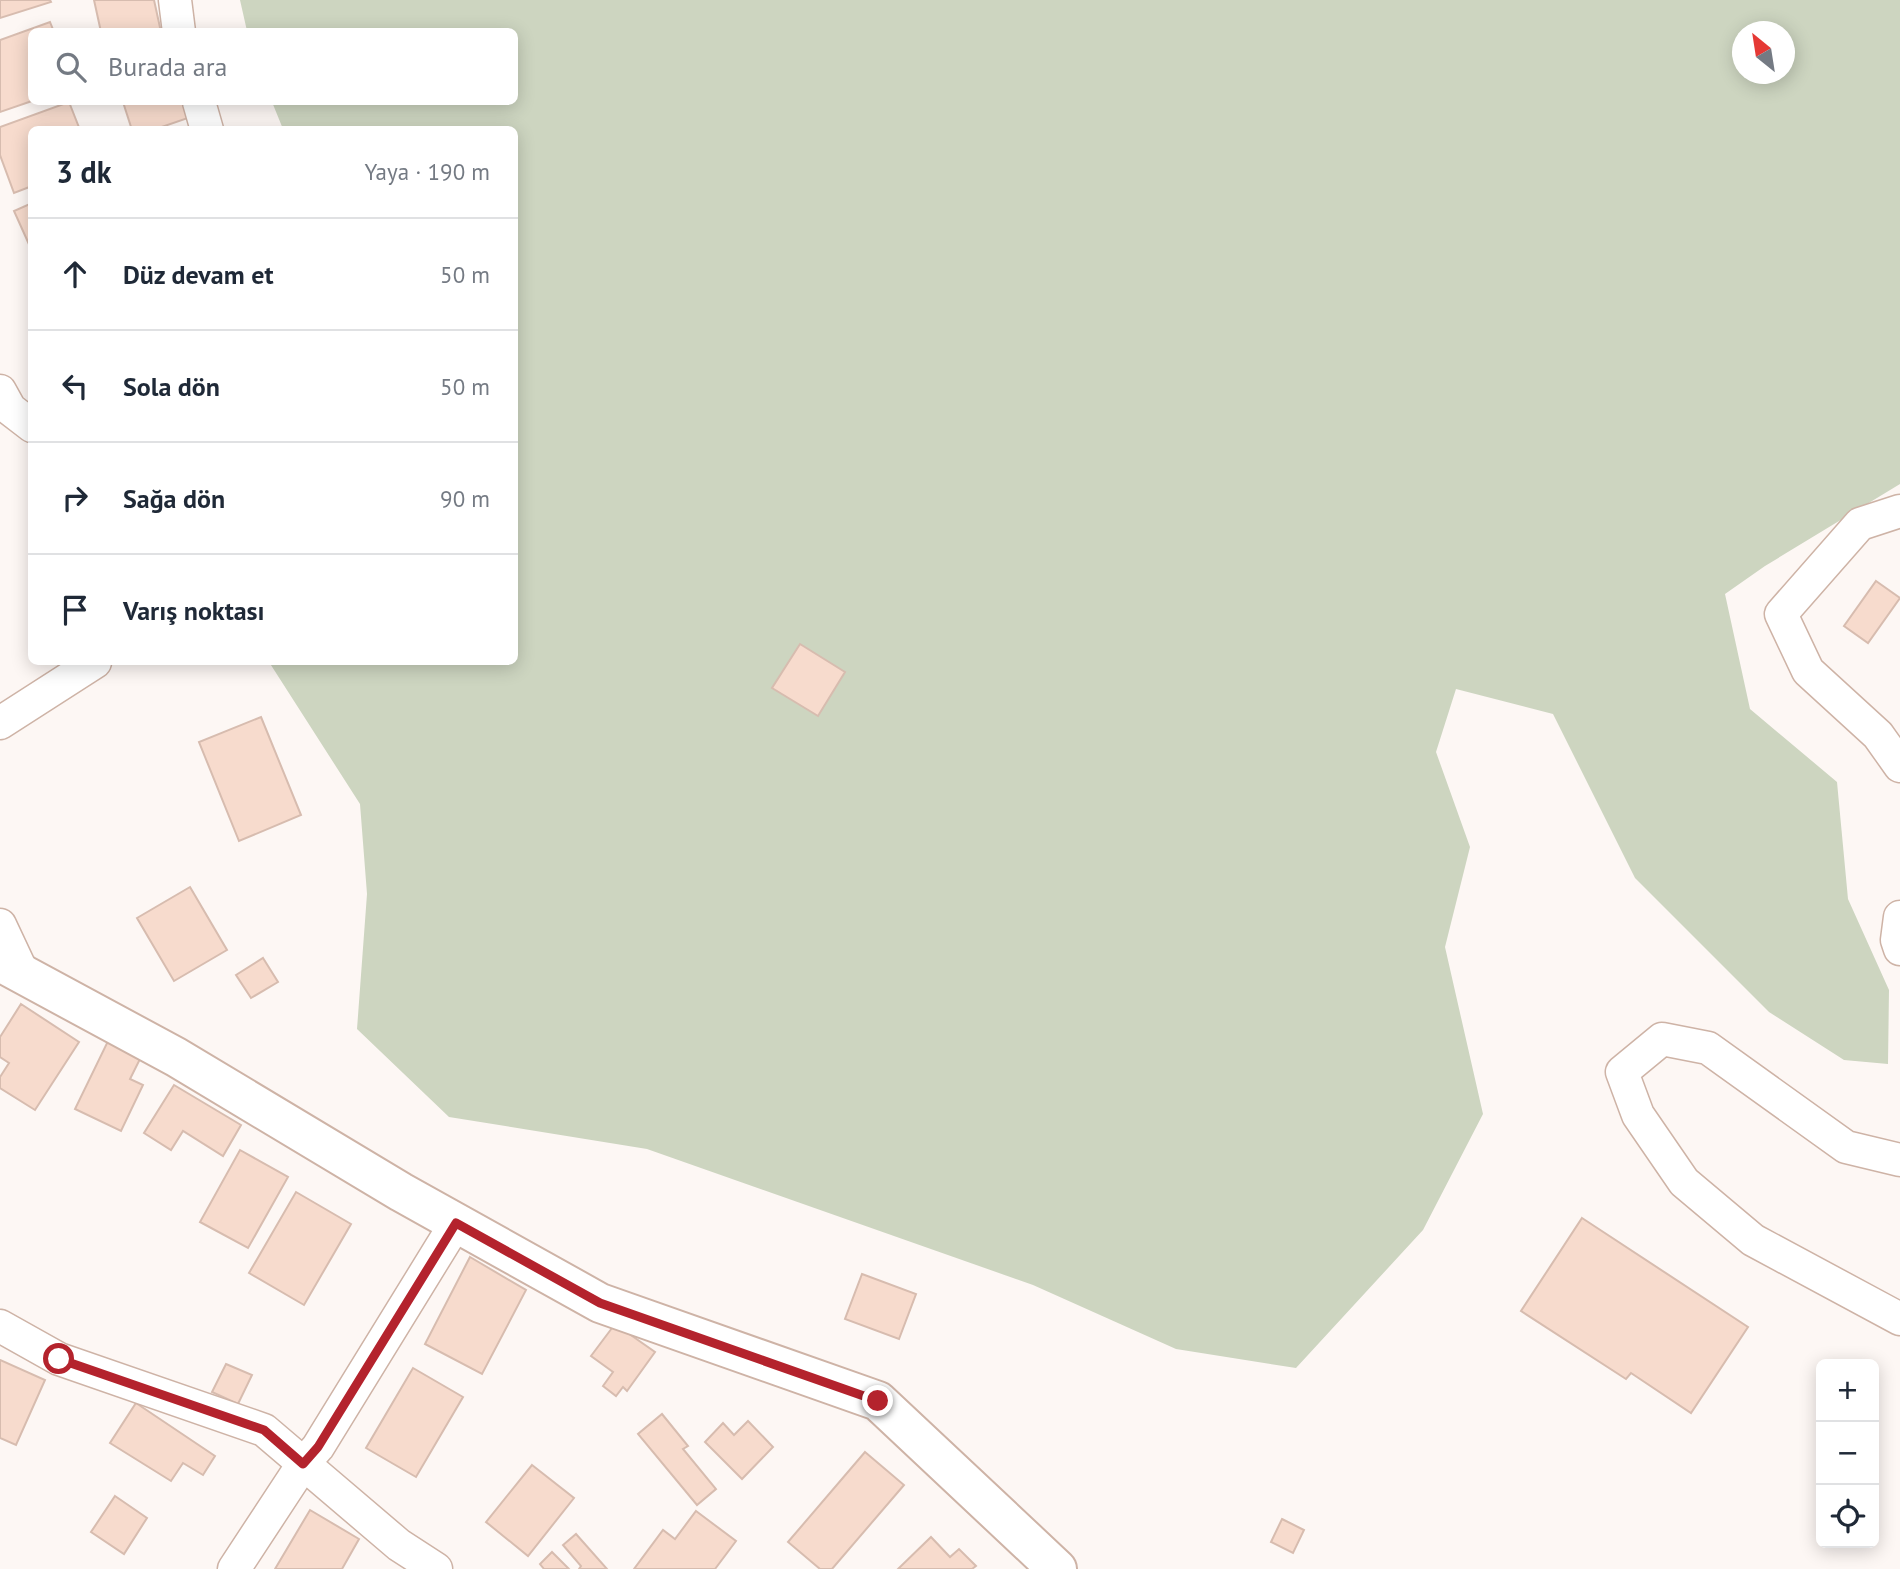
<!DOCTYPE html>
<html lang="tr">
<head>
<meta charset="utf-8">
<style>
	body { margin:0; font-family:"PT Sans",sans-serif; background:#f6f6f7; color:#1f2937 }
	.controls { position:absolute; right:21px; bottom:21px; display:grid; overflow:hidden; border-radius:10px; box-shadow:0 4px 18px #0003 }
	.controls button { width:63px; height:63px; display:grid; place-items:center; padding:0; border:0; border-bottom:2px solid #e0e1e3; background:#fff; color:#1f2937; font:35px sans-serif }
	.compass { position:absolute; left:1732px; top:21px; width:63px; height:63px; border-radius:50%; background:#fff; box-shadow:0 4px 18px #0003; rotate:330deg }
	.stop { position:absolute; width:21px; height:21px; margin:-16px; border:5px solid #b4232d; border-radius:50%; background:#fff }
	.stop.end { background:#b4232d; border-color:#fff; box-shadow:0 2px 7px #0008 }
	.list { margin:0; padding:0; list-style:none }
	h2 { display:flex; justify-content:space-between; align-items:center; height:91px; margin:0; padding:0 28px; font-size:30px }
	h2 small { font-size:23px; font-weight:400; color:#747a83 }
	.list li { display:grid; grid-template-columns:46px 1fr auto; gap:21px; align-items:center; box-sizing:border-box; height:112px; padding:0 28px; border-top:2px solid #e0e1e3 }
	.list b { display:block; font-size:26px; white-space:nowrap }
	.list em { font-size:23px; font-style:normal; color:#747a83 }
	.icon { flex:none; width:38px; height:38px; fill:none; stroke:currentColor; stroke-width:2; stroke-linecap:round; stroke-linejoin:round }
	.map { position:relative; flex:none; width:1900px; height:1569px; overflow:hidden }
	.search { position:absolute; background:#fff; box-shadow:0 4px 18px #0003; left:28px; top:28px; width:490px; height:77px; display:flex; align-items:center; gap:18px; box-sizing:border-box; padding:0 24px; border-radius:10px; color:#747a83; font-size:26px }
	.panel { position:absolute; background:#fff; box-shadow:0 4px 18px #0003; left:28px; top:126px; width:490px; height:539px; border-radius:10px }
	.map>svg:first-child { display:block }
	.green { fill:#cdd5c0; fill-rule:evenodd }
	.building { fill:#f7dbcd; stroke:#d7bcaf; stroke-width:2 }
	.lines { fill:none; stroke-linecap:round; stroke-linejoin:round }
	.street-casing { stroke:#ceb3a6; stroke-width:35 }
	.secondary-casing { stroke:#ceb3a6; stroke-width:42 }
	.street { stroke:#fff; stroke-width:32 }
	.secondary { stroke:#fff; stroke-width:38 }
	.route { stroke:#b4232d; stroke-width:9 }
</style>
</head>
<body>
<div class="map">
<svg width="1900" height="1569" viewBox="0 0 1900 1569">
	<rect width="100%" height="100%" fill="#fdf7f4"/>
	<path class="green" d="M240,0h1660v484l-135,82 -40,28 25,115 87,73 11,117 41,91 -1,74 -44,-4 -75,-48 -134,-134 -82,-164 -97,-25 -20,63 34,95 -25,100 38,167 -60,116 -127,138 -120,-19 -143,-64 -386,-136 -198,-32 -92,-88 10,-135 -7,-90 -91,-142h245v-532l-231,-1 -11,-27h242v-70l-267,-1zM1742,32h42v42h-42z"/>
	<g class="building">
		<path d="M0,0h50l1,2 -51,16z"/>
		<path d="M94,0h60l7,32h-60z"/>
		<path d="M50,22l4,10h-22v69l-32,11v-72z"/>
		<path d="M69,102l11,28h-48v56l-18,7 -14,-38v-28z"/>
		<path d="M123,102h59l6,16 -35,12h-21z"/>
		<path d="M32,203v48l-18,-40z"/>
		<path d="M1876,581l24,17 -32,45 -24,-17z"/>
		<path d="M800,644l45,28 -27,44 -46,-28z"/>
		<path d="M261,717l40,98 -62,26 -40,-99z"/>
		<path d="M190,887l37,63 -53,31 -37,-63z"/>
		<path d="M263,958l15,24 -27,16 -15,-23z"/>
		<path d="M21,1004l58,38 -44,68 -35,-22v-11l9,-14 -9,-6v-20z"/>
		<path d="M109,1039l33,16 -12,24 13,6 -22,46 -46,-22z"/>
		<path d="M174,1085l67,40 -18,31 -40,-25 -12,19 -27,-17z"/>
		<path d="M240,1150l48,27 -40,71 -48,-26z"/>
		<path d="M296,1192l55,32 -47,81 -55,-32z"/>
		<path d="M1582,1218l166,109 -57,86 -60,-40 -5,6 -105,-68z"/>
		<path d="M470,1257l56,33 -44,84 -57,-30z"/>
		<path d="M862,1274l54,20 -17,45 -54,-20z"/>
		<path d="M615,1324l40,28 -28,39 -4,-4 -7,9 -13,-10 10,-14 -22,-16z"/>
		<path d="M0,1360l45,20 -29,65 -16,-7z"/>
		<path d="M226,1364l26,11 -14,29 -26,-12z"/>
		<path d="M413,1368l50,29 -47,80 -50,-29z"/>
		<path d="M136,1403l79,53 -12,19 -20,-12 -12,18 -61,-38z"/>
		<path d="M662,1414l26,32 -5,3 33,40 -19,16 -59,-71z"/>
		<path d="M748,1421l25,26 -31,32 -37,-37 18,-19 11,12z"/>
		<path d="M865,1452l39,33 -72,84h-12l-32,-27z"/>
		<path d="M532,1465l42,33 -46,58 -42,-34z"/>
		<path d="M115,1496l32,22 -23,36 -33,-22z"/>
		<path d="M310,1510l49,29 -17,30h-67z"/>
		<path d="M696,1511l40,30 -21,28h-81l29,-39 12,9z"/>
		<path d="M1282,1519l22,11 -11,23 -22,-11z"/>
		<path d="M576,1534l31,35h-28l2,-3 -18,-21z"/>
		<path d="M931,1537l19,20 9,-8 17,17 -4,3h-74z"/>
		<path d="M552,1552l17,17h-25l-4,-5z"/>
	</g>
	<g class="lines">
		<g class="street-casing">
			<g id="street">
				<path d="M175,0l4,32"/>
				<path d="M199,102l8,28"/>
				<path d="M0,391l10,18 22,17"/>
				<path d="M1900,511l-40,13 -79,90 27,57 70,64 22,31"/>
				<path d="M0,723l95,-61"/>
				<path d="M1900,917l-3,23 3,9"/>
				<path d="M0,925l23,49"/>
				<path d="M1900,1160l-54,-13 -138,-99 -46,-9 -40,33 16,43 46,67 69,58 147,79"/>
				<path d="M0,1326l59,33 205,71 135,115 37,24"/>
				<path d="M234,1569l69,-105 15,-17 138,-224"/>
			</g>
		</g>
		<g class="secondary-casing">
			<path id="secondary" d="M0,962l176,95 225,135 199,111 278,98 179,168"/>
		</g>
		<use href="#street" class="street"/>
		<use href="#secondary" class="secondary"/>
	</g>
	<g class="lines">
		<path class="route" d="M59,1359l205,71 39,34 15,-17 138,-224 144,80 278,98"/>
	</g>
</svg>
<div class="controls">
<button>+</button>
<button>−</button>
<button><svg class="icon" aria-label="locate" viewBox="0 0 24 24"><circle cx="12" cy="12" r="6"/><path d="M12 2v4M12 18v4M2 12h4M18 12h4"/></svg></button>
</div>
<svg class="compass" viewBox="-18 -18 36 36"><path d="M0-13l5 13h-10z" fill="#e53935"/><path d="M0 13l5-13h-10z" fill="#747a83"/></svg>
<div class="stop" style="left:59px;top:1359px"></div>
<div class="stop end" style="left:878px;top:1401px"></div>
<div class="search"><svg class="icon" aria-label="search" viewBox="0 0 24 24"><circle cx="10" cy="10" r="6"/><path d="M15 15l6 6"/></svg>Burada ara</div>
<section class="panel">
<h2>3 dk<small>Yaya · 190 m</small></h2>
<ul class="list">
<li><svg class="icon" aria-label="ahead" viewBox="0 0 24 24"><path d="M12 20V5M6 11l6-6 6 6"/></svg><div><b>Düz devam et</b></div><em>50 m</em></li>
<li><svg class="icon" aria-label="left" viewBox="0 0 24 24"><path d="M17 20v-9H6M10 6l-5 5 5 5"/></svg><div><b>Sola dön</b></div><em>50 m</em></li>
<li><svg class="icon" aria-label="right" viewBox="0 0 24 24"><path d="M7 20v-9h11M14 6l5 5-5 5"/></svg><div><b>Sağa dön</b></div><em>90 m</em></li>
<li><svg class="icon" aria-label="arrive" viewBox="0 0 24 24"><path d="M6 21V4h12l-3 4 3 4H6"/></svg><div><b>Varış noktası</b></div></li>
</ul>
</section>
</div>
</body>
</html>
